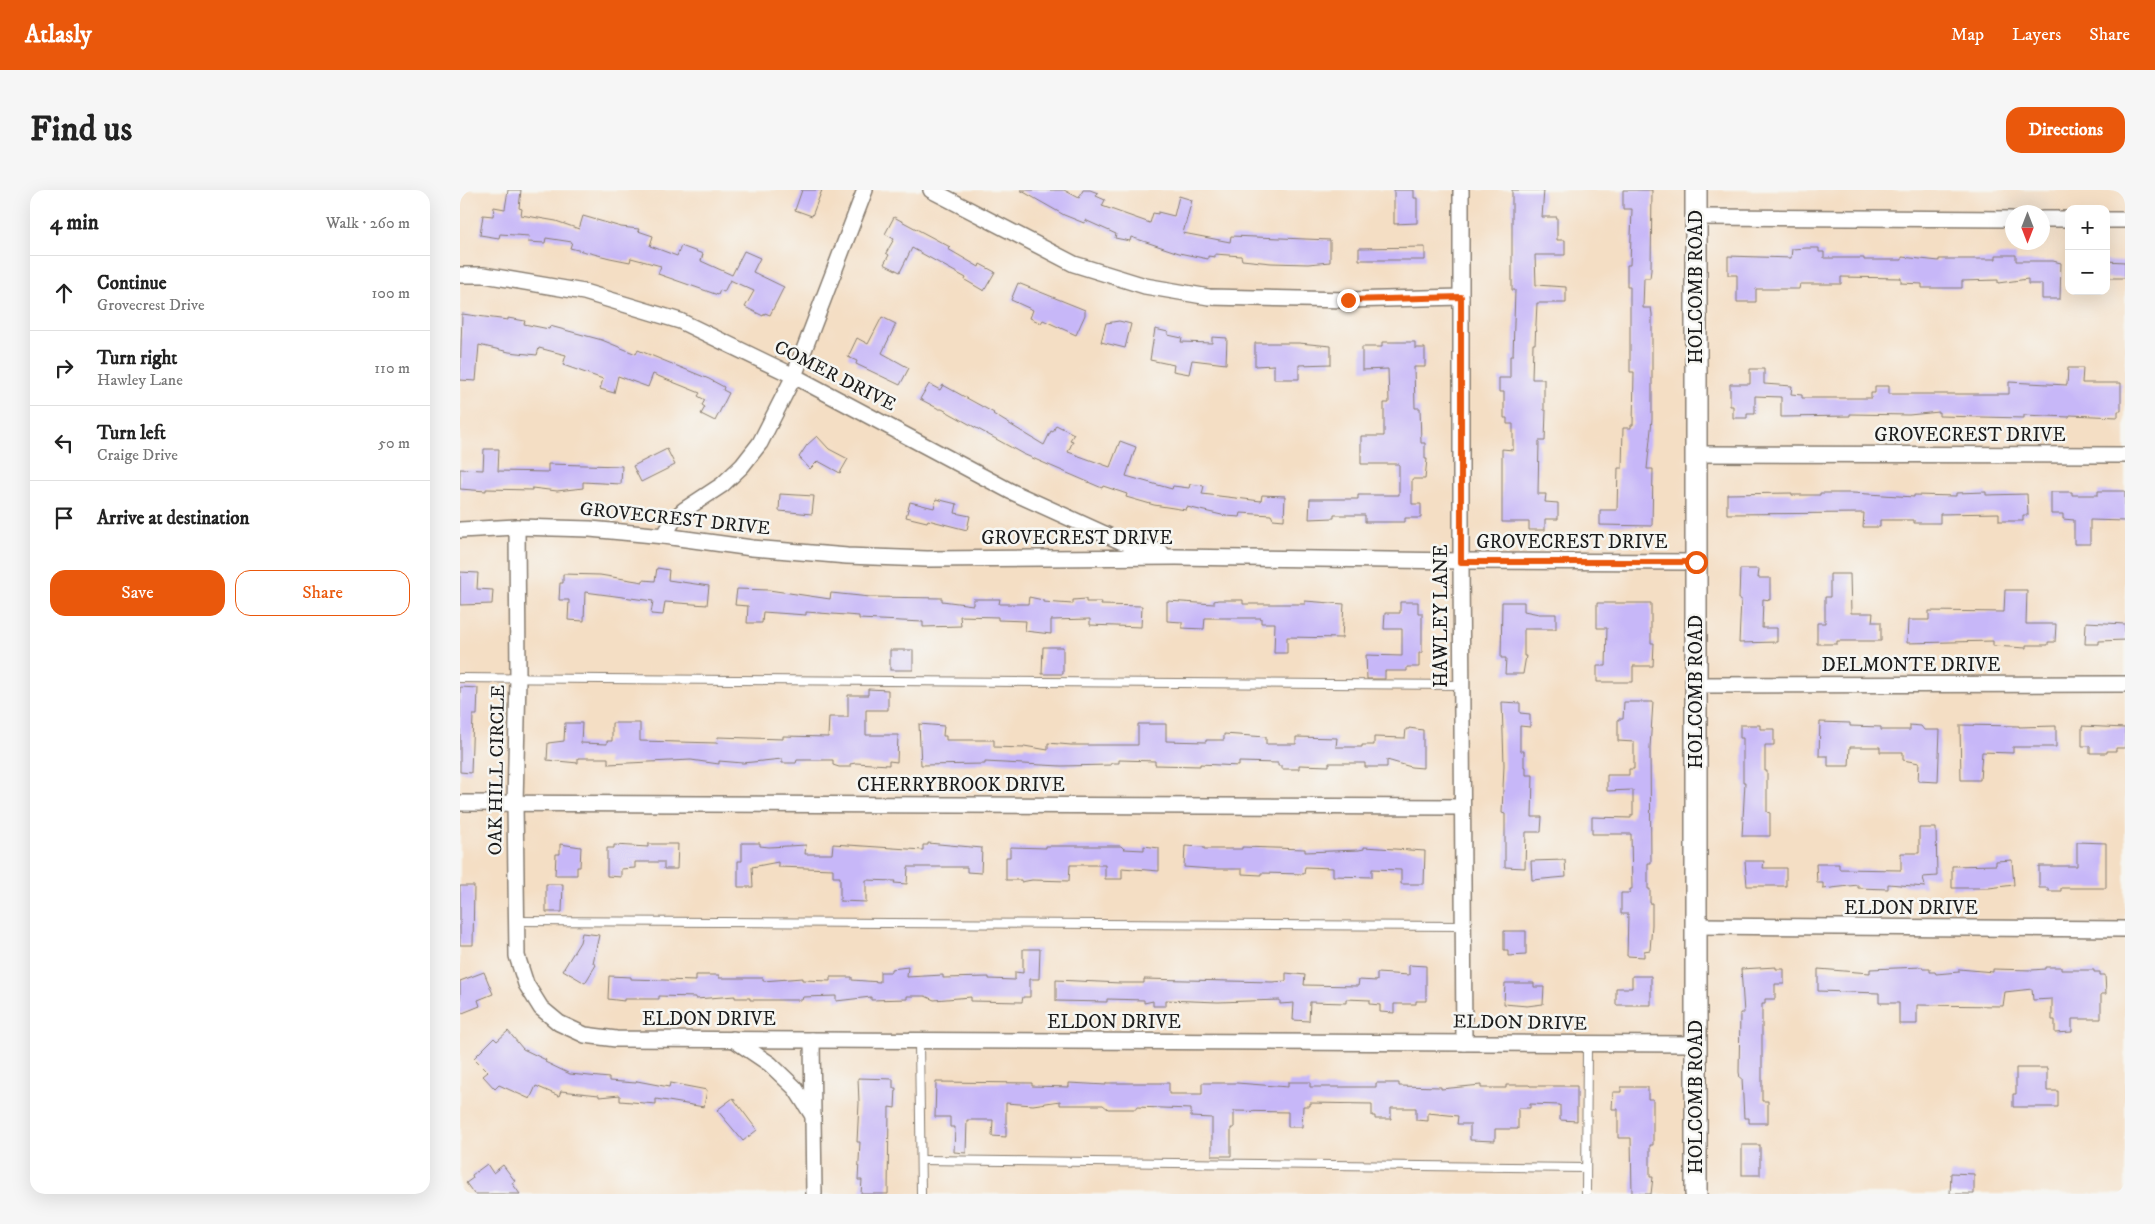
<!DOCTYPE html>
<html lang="en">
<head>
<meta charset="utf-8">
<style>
	body { margin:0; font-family:"IM FELL DW Pica",serif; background:#f6f6f6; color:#222 }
	.controls { position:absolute; right:15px; top:15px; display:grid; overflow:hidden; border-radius:10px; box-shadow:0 5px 20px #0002 }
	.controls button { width:45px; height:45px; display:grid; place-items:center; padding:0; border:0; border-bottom:1px solid #e0e0e0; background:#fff; color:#222; font:25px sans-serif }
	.compass { position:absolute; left:1545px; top:15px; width:45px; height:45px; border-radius:50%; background:#fff; box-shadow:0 5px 20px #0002; rotate:180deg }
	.stop { position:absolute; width:15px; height:15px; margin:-11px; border:4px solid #ea580c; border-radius:50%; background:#fff }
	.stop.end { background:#ea580c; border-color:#fff; box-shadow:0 1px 5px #0008 }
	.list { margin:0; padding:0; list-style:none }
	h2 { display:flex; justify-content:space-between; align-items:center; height:65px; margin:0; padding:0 20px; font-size:21px }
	h2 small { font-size:16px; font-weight:400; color:#767676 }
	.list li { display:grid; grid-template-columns:32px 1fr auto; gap:15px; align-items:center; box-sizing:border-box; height:75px; padding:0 20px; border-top:1px solid #e0e0e0 }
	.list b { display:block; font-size:19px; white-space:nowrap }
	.list p { margin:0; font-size:16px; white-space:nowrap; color:#767676 }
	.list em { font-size:16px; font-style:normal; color:#767676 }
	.actions { display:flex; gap:10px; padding:15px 20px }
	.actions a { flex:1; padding:11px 0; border:1px solid #ea580c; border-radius:15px; text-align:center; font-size:18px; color:#ea580c }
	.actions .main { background:#ea580c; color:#fff }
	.icon { flex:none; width:28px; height:28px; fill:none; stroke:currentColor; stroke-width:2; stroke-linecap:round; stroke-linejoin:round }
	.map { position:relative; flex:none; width:1665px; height:1004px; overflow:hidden; border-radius:15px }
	header { display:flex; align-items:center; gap:30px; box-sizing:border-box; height:70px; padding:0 25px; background:#ea580c; color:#fff }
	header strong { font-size:24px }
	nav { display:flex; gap:28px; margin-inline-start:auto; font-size:18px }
	.intro { display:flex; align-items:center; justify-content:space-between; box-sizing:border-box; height:120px; padding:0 30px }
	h1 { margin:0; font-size:35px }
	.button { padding:12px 22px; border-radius:15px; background:#ea580c; color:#fff; font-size:18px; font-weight:700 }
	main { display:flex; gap:30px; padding:0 30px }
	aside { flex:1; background:#fff; border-radius:15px; box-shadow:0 5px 20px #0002 }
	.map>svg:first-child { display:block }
	.building { fill:#c7b7f8 }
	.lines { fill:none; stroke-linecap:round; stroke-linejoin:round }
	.lane-casing { stroke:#887d70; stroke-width:10 }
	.street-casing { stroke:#887d70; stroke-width:18 }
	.secondary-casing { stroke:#887d70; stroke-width:24 }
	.lane { stroke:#fff; stroke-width:8 }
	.street { stroke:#fff; stroke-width:15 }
	.secondary { stroke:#fff; stroke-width:21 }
	.route { stroke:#ea580c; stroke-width:6 }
	.labels { text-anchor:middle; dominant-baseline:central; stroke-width:5; stroke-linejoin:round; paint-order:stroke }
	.street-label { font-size:19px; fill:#1c1c1c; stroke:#f6f6f2 }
</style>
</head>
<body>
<header>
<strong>Atlasly</strong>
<nav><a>Map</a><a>Layers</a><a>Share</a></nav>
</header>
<div class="intro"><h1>Find us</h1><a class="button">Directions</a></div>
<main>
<aside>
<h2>4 min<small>Walk · 260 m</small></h2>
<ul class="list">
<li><svg class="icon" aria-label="ahead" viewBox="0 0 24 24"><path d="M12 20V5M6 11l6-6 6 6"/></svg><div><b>Continue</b><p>Grovecrest Drive</p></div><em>100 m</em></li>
<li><svg class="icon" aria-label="right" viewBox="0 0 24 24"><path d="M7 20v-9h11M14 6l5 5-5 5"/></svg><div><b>Turn right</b><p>Hawley Lane</p></div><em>110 m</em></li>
<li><svg class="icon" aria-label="left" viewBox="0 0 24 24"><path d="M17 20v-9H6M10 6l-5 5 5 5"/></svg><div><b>Turn left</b><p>Craige Drive</p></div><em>50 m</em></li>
<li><svg class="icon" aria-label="arrive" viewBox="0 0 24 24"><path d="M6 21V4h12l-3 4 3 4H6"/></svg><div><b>Arrive at destination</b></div></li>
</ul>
<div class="actions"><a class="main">Save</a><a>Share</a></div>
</aside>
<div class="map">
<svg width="1665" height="1004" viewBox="0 0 1665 1004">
	<rect width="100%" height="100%" fill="#f6f6f2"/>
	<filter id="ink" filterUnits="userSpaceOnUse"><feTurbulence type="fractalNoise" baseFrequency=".02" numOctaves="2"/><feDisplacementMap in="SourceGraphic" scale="10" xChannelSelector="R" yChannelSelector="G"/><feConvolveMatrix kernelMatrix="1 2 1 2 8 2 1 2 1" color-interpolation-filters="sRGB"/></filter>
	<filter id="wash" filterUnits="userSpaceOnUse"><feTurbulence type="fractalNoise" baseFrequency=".0096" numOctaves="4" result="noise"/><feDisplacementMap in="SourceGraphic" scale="20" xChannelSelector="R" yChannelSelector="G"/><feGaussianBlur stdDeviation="1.12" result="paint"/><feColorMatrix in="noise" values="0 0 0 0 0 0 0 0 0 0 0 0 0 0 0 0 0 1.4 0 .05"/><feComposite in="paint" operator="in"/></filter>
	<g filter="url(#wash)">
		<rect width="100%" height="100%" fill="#f4dec4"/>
		<g id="blocks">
			<g class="building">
				<path d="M48,0h13l-2,18 3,1 -1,6 35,6 23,8 4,-13 38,11 18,2 -1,2 15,5 -3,10 27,10 4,-10 22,8 -2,7 31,14 12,-24 16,7 -7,14 31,15 -14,28 -5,-2 -2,3 -18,-9 9,-16 -24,-11 -6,12 -4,-2 -2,5 -60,-21 3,-8 -30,-8 -1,4 -20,-4 -40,-10 2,-6 -26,-4 -1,5 -17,-1 1,-6 -29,-2 -1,4 -19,-3 3,-20 10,1 1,-9 11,2z"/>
				<path d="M342,0h20l-10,26 -17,-6z"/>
				<path d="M560,0h44l15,8 4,-8h7l8,3 -2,3 9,4 -3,6 48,17 3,-10 5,1v-2l16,4 5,-20 13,4 -9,33 47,9 1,-6 99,4v22l-22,2 -37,-1 -29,-3 -1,-4 -26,-2v3l-7,-1v3l-29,-6 -48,-16 -1,4 -15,-3 1,-4 -31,-14 -1,3 -20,-8z"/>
				<path d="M934,0h20v8h3v25l-23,1z"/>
				<path d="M1052,0h32l-2,27h15v23h8v15h-30l1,30 30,2v16h-29l-2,41h-2l-1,35h12v31h2l-1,31h-6l-1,53h8l-1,8 13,1v16h-13v11h-16v-8h-27v-73l11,1v-26h-6v-6h-3v-26h-5v-14h11v-22h3l2,-66h-3z"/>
				<path d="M1163,0h29l-1,80 -1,8h-6l-1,30h8l1,6v105l-5,50h6l-1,57 -52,-1v-15h17l1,-42h4l1,-40h8v-3h2l1,-53h-4v-85h-3v-22h3l2,-56h-9z"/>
				<path d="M434,27l56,30 -2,2 31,18 1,-3 15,8 -11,19 -19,-11 1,-2 -54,-30 -12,24 -16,-8 5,-9 -3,-2 8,-14 -9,-5z"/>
				<path d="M965,57v13h-66v-12z"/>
				<path d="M1346,58h13v4h5v6h40v2h38v-3l37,4v-2h57v-4h20v6h37l8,2 -1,36h-18v-15h-14v-5l-30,4v-3l-36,1v7h-40v-4l-21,-1v-5l-60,-1v7h-41l-1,5h-43v13h-19v-27h-9v-19l63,2 1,-9z"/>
				<path d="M1646,71l19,1v16h-19z"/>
				<path d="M558,93l67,27v5l-9,20 -33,-15 -2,3 -11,-5 3,-8 -22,-10z"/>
				<path d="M2,124l46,6v-2l17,3 -1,3 25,5 1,-3 52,14 34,14 2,-4 71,29 15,8 -1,3 6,3 -14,28 -14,-7 4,-7 -3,-2 3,-5 -7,-4 2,-3 -47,-19 -5,13 -30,-11 -4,17 -14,-4 3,-10 -40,-14 3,-10 -27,-7 -2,7 -28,-3 -30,-7 -3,36 -16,-1z"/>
				<path d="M422,127l14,7 -14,29 27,15 -9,17 -44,-21 1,-3 -9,-4 9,-19 11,6z"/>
				<path d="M659,131l12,3 -6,24 -24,-6 5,-19z"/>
				<path d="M695,139l13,3v3l14,3 -1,4 31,1v-6l15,1 -1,26 -34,-4 -3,14 -16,-3 1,-6 -24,-5z"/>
				<path d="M922,152h33v6h10v19h-11l1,41h5l1,35h4v16h2l-2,20h-13v25h9v14h-16v4h-40v-7h-31v3l-25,1 1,-20h48v-4h41v-31h-38v-28h23v-33h5l-1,-34 -26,1v-23h20z"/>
				<path d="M795,153h44l32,3v18l-32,1v14h-25v-14l-19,1z"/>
				<path d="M1608,178h15l-1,15h39v28h-3v6l-48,-2 -1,2 -45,-2v3l-85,-2v-4l-30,3 -59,-1v2l-69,1v-20l-26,-1v18h-8v4h-14v-12h-3v-22h20v-15h14v15l28,2 -1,8 11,1v3h69v-5h4v-7h14v8h120v-12l58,3z"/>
				<path d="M469,194l11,6 3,-5 51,28 -1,1 51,31 7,-14 2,1 3,-7 18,9 -4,6 3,1 -5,11 42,15 10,-26 16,6 -10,29 46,13 1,-3 16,2 1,-4 14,2 -2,8 59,7 1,-6 23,1 -1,24 -11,-1 -2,-4 -30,-2 -1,4 -14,-1 -39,-9 -1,3 -32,-5 -28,-8 1,-3 -24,-8 -1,2 -79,-34 -81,-45h-3l-19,-10z"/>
				<path d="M357,246l12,13 19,10 -8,14 -22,-12 -8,8 -11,-12 8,-12z"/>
				<path d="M24,259h15l-1,22 50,1v-8l74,2 -1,18 -38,-2v6l-26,3 -25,-3v2l-46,-1v2l-26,-2v-20l23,1z"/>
				<path d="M207,259l8,16 -34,17 -8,-16z"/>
				<path d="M1638,301h27v30l-35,-1v24h-16v-24l-11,-1v-5h-12v-22h21v3h26z"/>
				<path d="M1526,302v3l41,-1 1,21h-5v6h-24v-8l-59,1v9h-26v-3h-34v7h-17l1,-14 -137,1v-20l65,-1v2h28v-2h33l61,4v-2l42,1v-3z"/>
				<path d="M320,304l34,2 -2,18 -33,-3z"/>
				<path d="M476,309l21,5 -2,9 15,3 -3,14 -39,-10 -1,2 -21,-5 4,-15 24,6z"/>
				<path d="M197,378l12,2 -1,10 41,6 -2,19 -42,-3 -2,13 -12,-1 2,-13 -68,-9 -1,29 -16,-1 1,-20h-10l1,-17h3v-9l37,1 43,7v-2l12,1z"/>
				<path d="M1280,379h19l-1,9h12v22l-7,-1 -1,29h15v14l-38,1 2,-44h-2z"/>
				<path d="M0,382l18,1 -1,16 16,1 -1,14 -32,1z"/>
				<path d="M1370,384h20l1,39h22l-1,9h9v19h-44v3h-20v-21h8v-26h5z"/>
				<path d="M277,399l32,1 61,9 1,-6 39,4 72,1v3l31,4v-6h27l-1,5h29l1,-7 14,3v2l30,2v-4l13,-1v3h16l-1,3 41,1 -1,21 -51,-2v-6l-39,1v14l-26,-3 1,-10 -28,-1v-3l-38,-1 1,10 -38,1v-5l-64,-3v-3l-53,-4v3l-43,-3 -1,11h-15l1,-17 -13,-1z"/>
				<path d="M1545,400h22l-1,34h30l-1,18h-7v3h-22v3l-33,-2v-5l-86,2 1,-23h21v-9l75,1z"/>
				<path d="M758,410h25v4h62v-3l39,3 -2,34 -55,-1v16h-13l1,-30h-14v-5h-56l-1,11 -22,-1v-6l-15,-1v-20l47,3v-3z"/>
				<path d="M940,412h18v11h4v40h-3v14h-12v4h-22v8h-18l-1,-24 36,1v-27h-18l1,-16h15z"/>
				<path d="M1042,412h22v9l15,3h17v15h-32v27h2l-3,18h-18l1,-16h-5z"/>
				<path d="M1137,413h54v40h3l-1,23h-20v16h-36v-16h9l1,-38h-10z"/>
				<path d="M1626,432l39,2v16l-26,1v3h-14z"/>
				<path d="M583,457h20v27h-21z"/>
				<rect x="430" y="460" width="23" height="20"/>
				<path d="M0,497l18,1 -1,27h-4l-2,58 -11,-1z"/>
				<path d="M408,499l20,1v20h-22v25h32l-1,27 -8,-1v4l-33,-2 -6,1v3h-11l-6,-2v-5h-36l-1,3h-14v-4l-39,4 -24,-2v3l-28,-4 -83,4v-6h-30v5l-31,-3 1,-17 16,-2 1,-18h17l-1,20 26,1v-3h5v-18h28v18l77,2 1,-6 65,2v-3l45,1 1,-20h19v-22h20z"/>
				<path d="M1042,512l18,1v10l10,1v13l-10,-1v25h4v16h2v8h7l-1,42h10l-1,15h-15l-1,36 -20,-1v-53l-3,-1 2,-48z"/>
				<path d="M1164,512h29l-3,46 1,115h-3v26h2v14h2v22l-2,25 -6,1v6l-17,-1 1,-42h-7v-21h9v-4h2l-1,-55h-39v-17l39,1v-3h2v-25l-26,1v-16h22v-6h5v-27l-16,-1v-22h5z"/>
				<path d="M1360,532l30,1v3l31,1v3h29v-5l11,1 3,4h16l-2,52 -20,-1 1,-18 -16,-3v-8h-23v-5h-30l-1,19h-21v-10h-9z"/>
				<path d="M459,534l25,2 -1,10h3v4h48v7l30,1v-2l24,4v-7l23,2h67v-21h28v17l40,1v-2h18v-6l42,3v7h30v-7l41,1 -1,9h26v-2h12v-8l31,1 1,-9h3v-1l14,2v38l-12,-1 -24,-7v7h-22v-4h-36v3l-30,-1v4h-17v-3h-4v-3l-39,-1v4l-39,-2v2l-45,-1v-4l-36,-1v3h-8v2l-50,1 -76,-4v2l-64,1z"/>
				<path d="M1280,535h20v4h14v16h-9v26h2v41l3,1v23h-28l3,-54h-2v-44h-3z"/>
				<path d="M1500,535l59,1v1l37,-1v21h-43v6l-31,-1 -2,28h-19z"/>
				<path d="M1622,536l43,2v20h-9v3h-9v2h-17v-7h-8z"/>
				<path d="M1459,638h17l1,48 -14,1 2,10 -37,-3v5l-30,-1v-3l-35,4v-6h-6l-1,-19h23v5l62,1v-17h18z"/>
				<path d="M1617,652l29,1v45h-45v3h-13v-3h-9v-22h38z"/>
				<path d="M282,653h18v3l9,1 37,-2 -1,9h27l1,-10 90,6v-5h5v-2l54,5 -1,25 -14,-1v-5h-59l-1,17 -13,-1 1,-2 -29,-1v22l-26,-1v-24h-7v-8l-55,-2v-5l-26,5 1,20h-15v-26h4z"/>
				<path d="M100,654l21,3 -1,20h-3v8h-22l1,-21h4z"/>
				<path d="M188,654h30l-1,25h-13v-7h-29v6l-14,1v8l-14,-1v-28h7v-3l34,2z"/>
				<path d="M586,656h75l3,3 20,1v-4l15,2v23l-37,-3v11h-17v-14h-35l-1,16 -37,-1 -11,2v-2h-15v-23h4v-10l36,1z"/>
				<path d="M725,656l19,1v2h38v-2l63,2v3l54,-2 5,-1v-2l61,4 -1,33h-23v-14l-29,-1v8l-39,-1v-8l-28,-1 -1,7 -43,-1v2l-19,-1v-5h-31l-27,-2z"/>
				<path d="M1105,670l1,17 -34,3 -1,-19z"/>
				<path d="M1552,670l2,25 -25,3h-37v-22l44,-1v-4z"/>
				<path d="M1285,671h19l-1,7h23v18h-39z"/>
				<path d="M86,694h17l-1,28h-16z"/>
				<path d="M0,696h14l-1,59h-13z"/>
				<path d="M1044,741h22v24l-18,1v-6h-4z"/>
				<path d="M122,743l17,2 -6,28 3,2 -11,18 -22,-13 17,-28z"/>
				<path d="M563,759h17l-1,30h-9v18h-7l-1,5 -51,-1v-4l-37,3 -9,-4h-18v3l-36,1v-3l-35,4v-5l-33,1 -1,3h-52v-2h-15v-2l-39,3v-2l-37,-1v3h-35v2l-16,-2 1,-23 22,1v2l65,2v-6h23v3h44v3l39,-3v2l28,1v-4h22v3l28,2v-10h11v-3l17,-2 -1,10 36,-2v3l46,-1v2l26,1v-8l8,1z"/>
				<path d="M949,775l17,1v35h-10v3h-22v9l-14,-1v-7l-10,-1v-4l-24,-1v4l-36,-1 -1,19 -16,-1 1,-17 -14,1v-4l-62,2 -52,-2v6h-13v-5l-9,2v-3l-37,-1v3l-51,-1v-21l65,3h23v-4l128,3 14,-1v-8l19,2 -1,10 54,1 1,-6 18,1v-8l32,2z"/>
				<path d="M1316,777v2h8v15h-9v15h-10v5h-3v97h6v22h-19v-5h-5l-2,-40h-2l-1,-6 1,-59h4l-3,-44z"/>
				<path d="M1463,777v2h7v3h5l1,2 23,-2v-3l34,3v-3l39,1 13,-1v-2h16v3h33v2h6v3h5l1,19h-5v25h-29v13l-17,1v-13h-3v-21l-19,1 -1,-11 -27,3 -2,14 -86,-1v19h-18v-21h-20v-10l-61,-2v-22l52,4v-4z"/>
				<path d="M24,782l9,22 -15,6 2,6 -20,8v-33z"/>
				<path d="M1172,786h19v29h-35v-17h16z"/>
				<path d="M1045,793h29v4h10l-1,17 -16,2 -23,-2z"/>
				<path d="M48,841l15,18 23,11 -1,2 25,12 39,4v3l27,2 1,-2 32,6 1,-4 37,7 -3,17 -48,-8v5l-36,-3v-6l-21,2v-2l-38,-4 -2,5 -23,-10 -6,13 -31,-14 -4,4 -12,-13 5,-4 -14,-14 20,-20 3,3z"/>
				<path d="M1556,878h31v23h11v16h-45v-13h3z"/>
				<path d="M398,888l35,1v9h3l-1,20 -6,-1 -1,87h-27l1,-14h-4l2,-38h-3l2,-39z"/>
				<path d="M476,892l96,1v3l37,1v-4l37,2v-2h63v11h33v-11h35l51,4v-5h22v5h66v-4h23v3l42,1v2l40,-4v3h25v-3h23l1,1h47v35l-17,-1v-15l-30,-1v4h-12v21h-23v12l-25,-1v-16h-13l1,-8 -30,-3v8l-12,-1v-12h-25v11h-16v-3h-3v-12l-62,-1v3h-7l-1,21h-14v-15l-54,-1v17h-3v28h-19v-38l-21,-1v-8l-55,-2v2h-28l-5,-4h-43v-4l-27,4 -27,-2v34l-14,-1 1,-16h-26l-1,33 -12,-1 1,-25h-5v-10h-15z"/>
				<path d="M1161,897h27v12h5v46h-3v32h3l-2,17h-19l-1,-56h-13v-29h-6l1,-17h8z"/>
				<path d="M273,908l24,32 -14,11 -26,-31z"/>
				<rect x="1282" y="955" width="18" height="30"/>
				<path d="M27,974l6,9 10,-8 12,16 -3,2 8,11h-46l-8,-11 7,-5 -1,-3z"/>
				<path d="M1491,983l23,1v20h-24z"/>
			</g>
		</g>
	</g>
	<g filter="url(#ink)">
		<use href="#blocks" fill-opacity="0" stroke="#887d70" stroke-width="1"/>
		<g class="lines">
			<g class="lane-casing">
				<g id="lane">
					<path d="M0,488l1001,7"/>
					<path d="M56,731l947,5"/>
					<path d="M459,851l2,153"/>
					<path d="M461,970l665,8"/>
					<path d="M1126,1004l1,-150"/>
				</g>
			</g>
			<g class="street-casing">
				<g id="street">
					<path d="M471,0l143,74 71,22 64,11 139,3 113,-3"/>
					<path d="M1001,0v371l3,482"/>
					<path d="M1236,27l316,2"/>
					<path d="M1582,29h27"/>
					<path d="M1646,30h19"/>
					<path d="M0,85h24l100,17 96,29 114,55 216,115 110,50 41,11"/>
					<path d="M1236,264l429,1"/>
					<path d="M57,337l1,151 -3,125 2,153 9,28 15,24 18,15 26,12 31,4 1080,5"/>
					<path d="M0,340l57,-3 73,2 74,7 88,12 95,8 80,3 249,-2 285,4 235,1"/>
					<path d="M204,346l10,-17 10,-9 38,-25 20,-19 18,-23 34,-67 71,-186"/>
					<path d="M1237,495l428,-1"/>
					<path d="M0,613l1002,4"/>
					<path d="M1236,736l429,3"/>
					<path d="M273,849l37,25 25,24 18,28"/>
					<path d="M352,850l2,154"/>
				</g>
			</g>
			<g class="secondary-casing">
				<path id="secondary" d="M1236,1004v-1004"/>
			</g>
			<use href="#lane" class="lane"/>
			<use href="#street" class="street"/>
			<use href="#secondary" class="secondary"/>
		</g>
	</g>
	<g class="lines" filter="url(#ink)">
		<path class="route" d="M888,110l113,-3v265h235"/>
	</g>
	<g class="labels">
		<g class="street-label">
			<text transform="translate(1236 97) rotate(-90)">HOLCOMB ROAD</text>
			<text transform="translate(375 186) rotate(27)">COMER DRIVE</text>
			<text x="1510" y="245">GROVECREST DRIVE</text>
			<text transform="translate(215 329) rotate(6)">GROVECREST DRIVE</text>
			<text x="617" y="348">GROVECREST DRIVE</text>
			<text x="1112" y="352">GROVECREST DRIVE</text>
			<text transform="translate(981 426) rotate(-90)">HAWLEY LANE</text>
			<text x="1451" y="475">DELMONTE DRIVE</text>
			<text transform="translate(1236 502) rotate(-90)">HOLCOMB ROAD</text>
			<text transform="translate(37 580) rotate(-89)">OAK HILL CIRCLE</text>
			<text x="501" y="595">CHERRYBROOK DRIVE</text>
			<text x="1451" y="718">ELDON DRIVE</text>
			<text x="249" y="829">ELDON DRIVE</text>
			<text x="654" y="832">ELDON DRIVE</text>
			<text transform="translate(1060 833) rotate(1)">ELDON DRIVE</text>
			<text transform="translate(1236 907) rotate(-90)">HOLCOMB ROAD</text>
		</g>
	</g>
</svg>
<div class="controls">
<button>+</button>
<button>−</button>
</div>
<svg class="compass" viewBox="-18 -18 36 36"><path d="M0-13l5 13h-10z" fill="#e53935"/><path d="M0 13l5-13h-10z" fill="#767676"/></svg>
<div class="stop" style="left:1236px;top:372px"></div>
<div class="stop end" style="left:888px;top:110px"></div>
</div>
</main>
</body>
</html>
